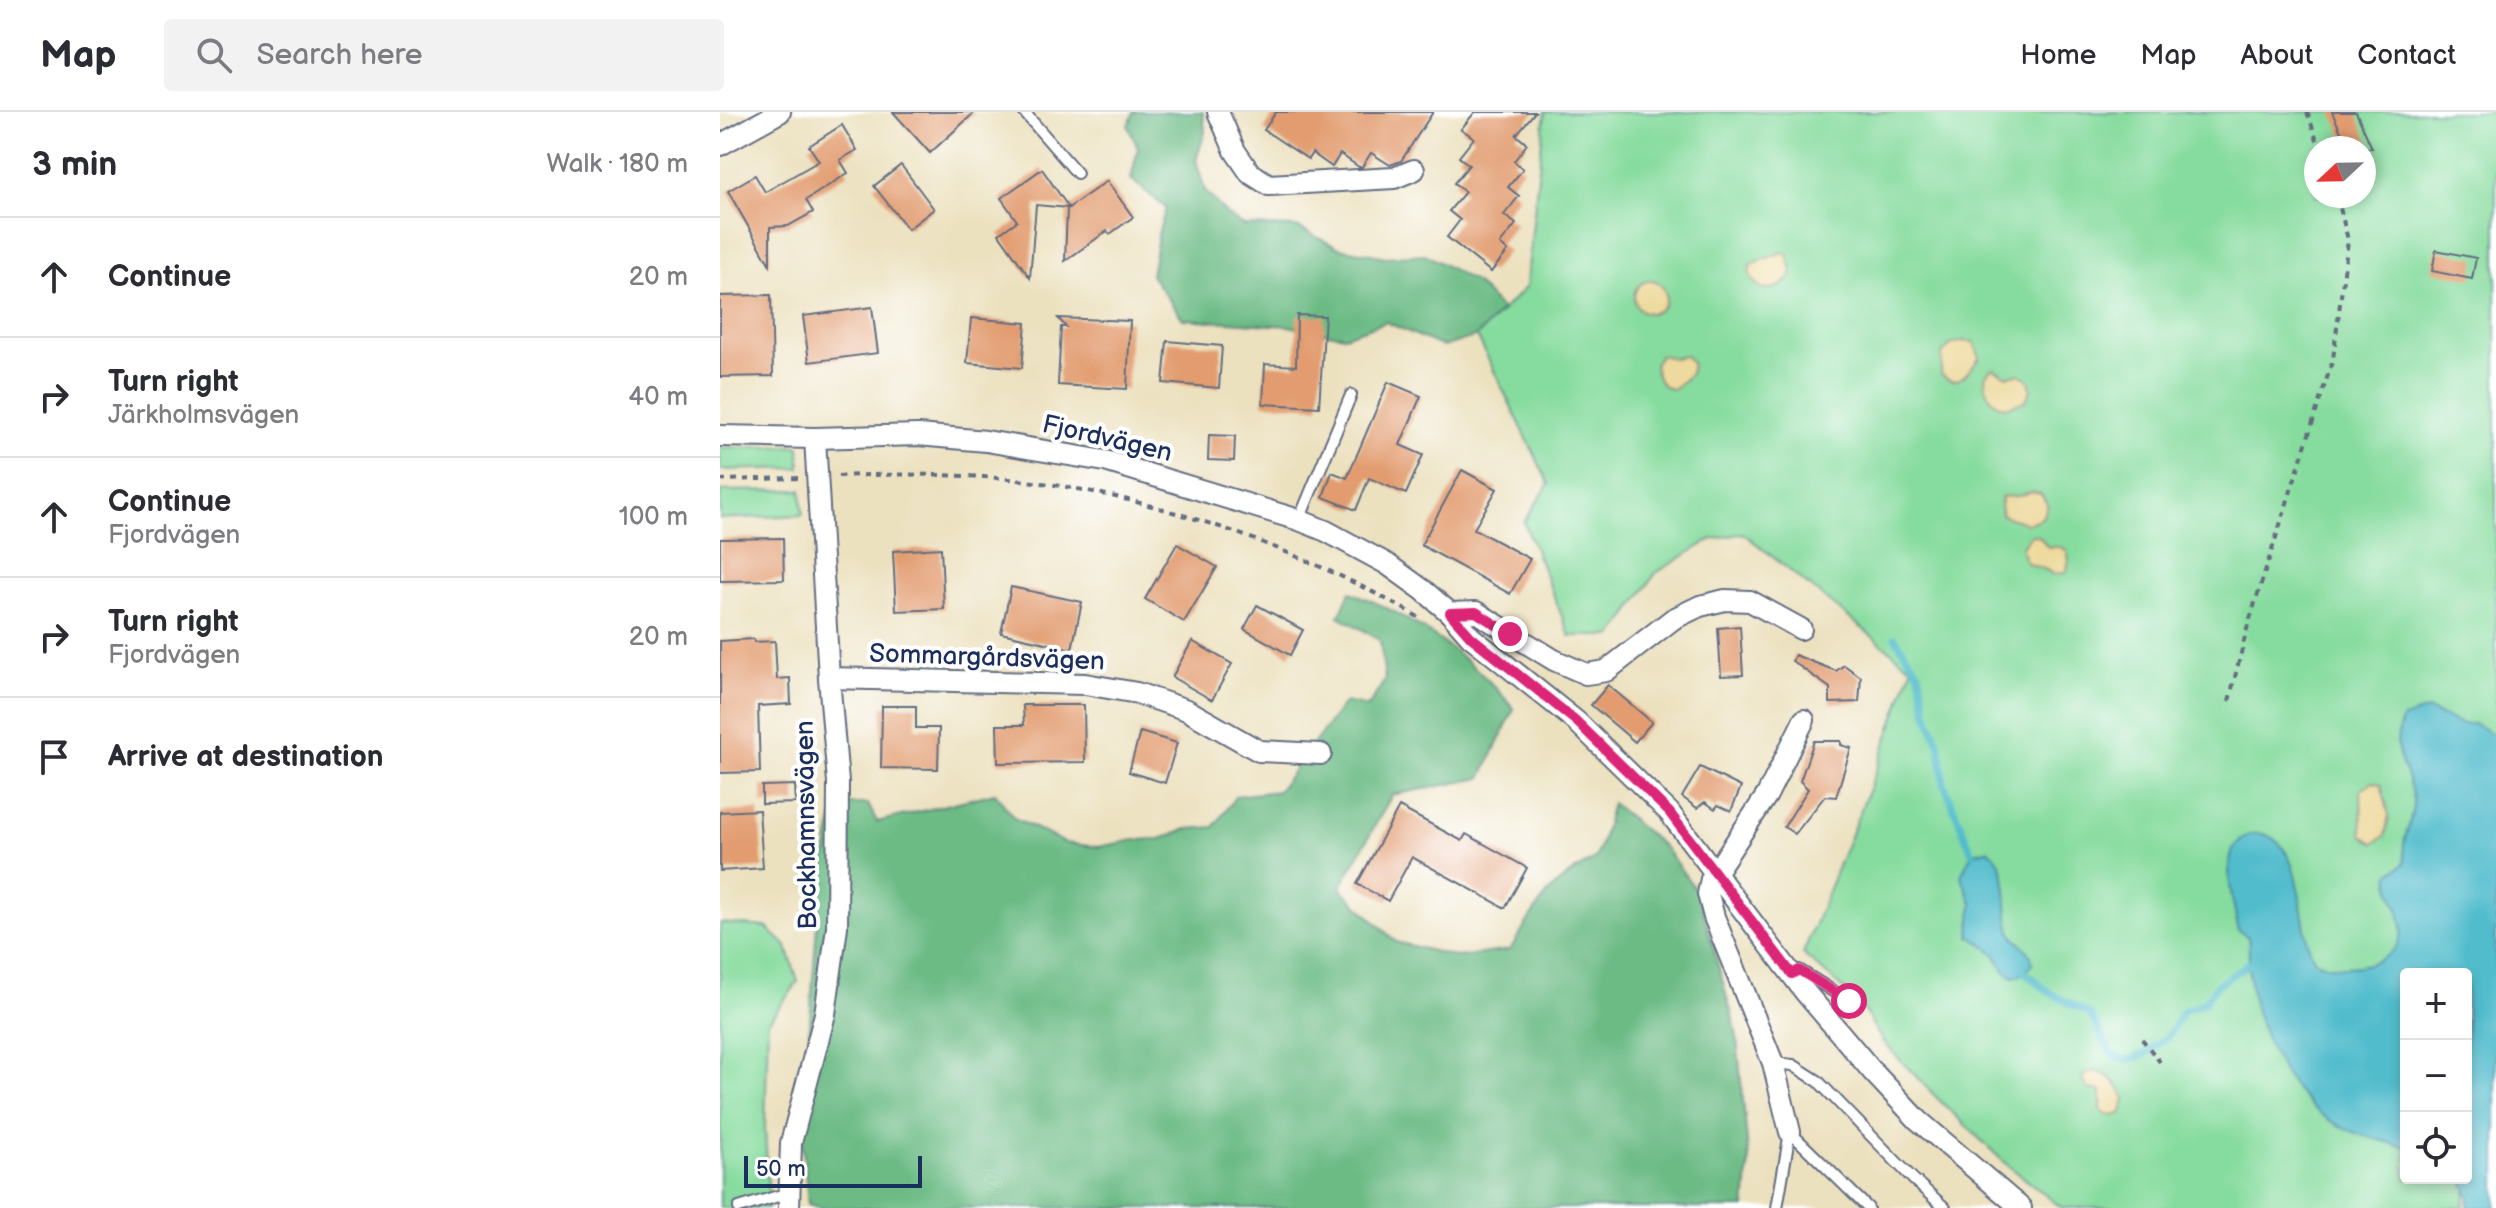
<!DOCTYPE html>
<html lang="en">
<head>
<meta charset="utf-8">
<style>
	body { margin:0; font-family:"Balsamiq Sans",sans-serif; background:#f2f2f3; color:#2b2b33 }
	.controls { position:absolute; right:24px; bottom:24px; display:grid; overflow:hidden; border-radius:8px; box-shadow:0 4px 12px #0003 }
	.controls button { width:72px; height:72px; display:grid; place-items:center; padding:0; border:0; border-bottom:2px solid #e1e1e2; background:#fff; color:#2b2b33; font:40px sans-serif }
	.compass { position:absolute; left:1584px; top:24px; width:72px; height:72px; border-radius:50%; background:#fff; box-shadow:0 4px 12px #0003; rotate:248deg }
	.scale { position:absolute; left:24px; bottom:20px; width:178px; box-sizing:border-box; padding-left:8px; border:4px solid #1b2f5e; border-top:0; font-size:22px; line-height:28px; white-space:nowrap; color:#1b2f5e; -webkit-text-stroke:6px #fff; paint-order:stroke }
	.stop { position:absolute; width:24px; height:24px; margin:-18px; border:6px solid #db2777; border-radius:50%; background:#fff }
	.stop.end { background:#db2777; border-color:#fff; box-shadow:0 2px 8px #0008 }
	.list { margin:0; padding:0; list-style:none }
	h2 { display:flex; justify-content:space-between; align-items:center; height:104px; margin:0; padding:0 32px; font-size:34px }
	h2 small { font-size:26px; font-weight:400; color:#7c7c81 }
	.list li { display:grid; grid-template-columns:52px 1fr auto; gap:24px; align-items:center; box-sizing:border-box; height:120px; padding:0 32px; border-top:2px solid #e1e1e2 }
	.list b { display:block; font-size:30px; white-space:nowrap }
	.list p { margin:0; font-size:26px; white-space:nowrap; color:#7c7c81 }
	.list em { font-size:26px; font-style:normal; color:#7c7c81 }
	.icon { flex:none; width:44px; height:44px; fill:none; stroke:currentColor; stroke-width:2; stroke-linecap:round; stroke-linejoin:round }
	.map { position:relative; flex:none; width:1776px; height:1096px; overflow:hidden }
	header { display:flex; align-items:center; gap:48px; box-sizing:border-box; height:112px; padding:0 40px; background:#fff; border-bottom:2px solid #e1e1e2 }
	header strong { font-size:38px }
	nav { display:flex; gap:44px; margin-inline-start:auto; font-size:28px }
	.search { width:560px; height:72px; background:#f2f2f3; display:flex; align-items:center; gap:20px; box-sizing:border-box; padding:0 28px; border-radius:8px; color:#7c7c81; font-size:30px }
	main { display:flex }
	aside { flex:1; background:#fff }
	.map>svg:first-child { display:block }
	.green { fill:#86db9e; stroke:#50857e; stroke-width:2; fill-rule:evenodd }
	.forest { fill:#6cbb85; stroke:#447572; stroke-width:2 }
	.sand { fill:#eeda9e; stroke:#84847e; stroke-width:2 }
	.water { fill:#51bccc; stroke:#367695; stroke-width:2 }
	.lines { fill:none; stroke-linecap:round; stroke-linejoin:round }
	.stream { stroke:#51bccc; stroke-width:7 }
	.building { fill:#e29c6f }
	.service-casing { stroke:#646d80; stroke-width:14 }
	.minor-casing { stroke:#646d80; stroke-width:24 }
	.path { stroke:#646d80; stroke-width:4; stroke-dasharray:6 6; stroke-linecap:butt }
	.service { stroke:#fff; stroke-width:10 }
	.minor { stroke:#fff; stroke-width:20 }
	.route { stroke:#db2777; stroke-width:10 }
	.labels { text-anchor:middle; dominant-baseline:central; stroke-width:8; stroke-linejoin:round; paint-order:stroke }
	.street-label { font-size:26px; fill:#1b2f5e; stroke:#fff }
</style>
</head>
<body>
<header>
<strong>Map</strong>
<div class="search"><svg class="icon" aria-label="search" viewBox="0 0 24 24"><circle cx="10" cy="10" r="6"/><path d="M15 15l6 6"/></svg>Search here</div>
<nav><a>Home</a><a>Map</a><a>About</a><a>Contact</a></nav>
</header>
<main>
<aside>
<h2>3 min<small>Walk · 180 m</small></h2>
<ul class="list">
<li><svg class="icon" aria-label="ahead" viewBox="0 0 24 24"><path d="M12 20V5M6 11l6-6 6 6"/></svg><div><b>Continue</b></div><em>20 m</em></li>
<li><svg class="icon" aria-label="right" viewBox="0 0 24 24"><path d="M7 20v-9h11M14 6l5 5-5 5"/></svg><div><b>Turn right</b><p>Järkholmsvägen</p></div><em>40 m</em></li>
<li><svg class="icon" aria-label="ahead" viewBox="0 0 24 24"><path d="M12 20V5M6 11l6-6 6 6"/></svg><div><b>Continue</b><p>Fjordvägen</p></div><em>100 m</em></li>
<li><svg class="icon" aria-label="right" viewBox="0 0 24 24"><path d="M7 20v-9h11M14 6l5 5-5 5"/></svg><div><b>Turn right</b><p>Fjordvägen</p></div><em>20 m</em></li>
<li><svg class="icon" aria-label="arrive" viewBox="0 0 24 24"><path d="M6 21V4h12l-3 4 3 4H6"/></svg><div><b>Arrive at destination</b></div></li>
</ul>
</aside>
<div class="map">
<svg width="1776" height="1096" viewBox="0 0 1776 1096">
	<rect width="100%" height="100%" fill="#fff"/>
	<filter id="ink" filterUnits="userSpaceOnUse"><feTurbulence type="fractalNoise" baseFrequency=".0125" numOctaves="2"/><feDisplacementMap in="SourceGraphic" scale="16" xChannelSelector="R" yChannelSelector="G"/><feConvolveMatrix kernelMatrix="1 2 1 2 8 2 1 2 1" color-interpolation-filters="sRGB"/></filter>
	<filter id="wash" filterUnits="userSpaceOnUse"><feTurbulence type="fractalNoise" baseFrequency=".006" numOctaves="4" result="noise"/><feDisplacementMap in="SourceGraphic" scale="32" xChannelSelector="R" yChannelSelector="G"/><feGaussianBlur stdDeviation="1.8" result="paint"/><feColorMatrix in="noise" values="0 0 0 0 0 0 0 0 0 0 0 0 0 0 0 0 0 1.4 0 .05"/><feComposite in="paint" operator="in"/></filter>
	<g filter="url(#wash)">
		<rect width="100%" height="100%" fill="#ece1bf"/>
		<g class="green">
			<path d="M825,0h951v938l-33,158h-401l-57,-45 -67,-64 -55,-57 -24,-40 -56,-48 72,-180 37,-106 -169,-135 -33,7 -54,33 -43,63h-43l-46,-114 25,-38 -72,-148 49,-49zM1596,36h48v48h-48zM1686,862h60v204h-60z"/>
			<path d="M79,334l1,22 -80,2v-22z"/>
			<path d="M81,378l2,25 -83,4v-28z"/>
			<path d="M0,811l46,4 21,20 11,35 -30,40 -3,106 4,80h-49z"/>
		</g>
		<g class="forest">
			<path d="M414,0h69l2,20 -9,28 9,31 22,24 17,11 53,1 42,21 47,9 39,-3 51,29 26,27 -25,26 -34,11 -57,-25 -42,14 -56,-10 -105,-7 -32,-44 8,-44 7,-23 -35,-29 7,-31 -10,-22z"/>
			<path d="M630,480c60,22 124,67 164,117l-33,69 -89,17 -52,93 56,54 61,15 53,-7c28,-44 36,-66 85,-91l7,-18 10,-38 53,45 33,45 38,137 13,131 -4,47h-924l-13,-4 -6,-69 10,-41 -3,-59 11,-152 14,-68 16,-11h18l9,18 118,-29 19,25 51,25 33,4 37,-7 25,-1 27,-10 27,-2 22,-31 42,-5 67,-89 23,5 17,-27 -5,-40 -41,-24z"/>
		</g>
		<g class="sand">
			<path d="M1062,140l5,2 5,16 -2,8c-15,16 -34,15 -41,-6l2,-8z"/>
			<circle cx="930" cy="185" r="16"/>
			<path d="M1242,229l12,1 6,16c-11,13 -23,33 -39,16l1,-20 8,-9z"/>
			<path d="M940,243l13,3 13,-2 6,7 -2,11 -16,15c-14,0 -18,-13 -20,-25z"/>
			<path d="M1274,257l13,7 12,-2 10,6 2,10 -6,11 -18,6c-16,-2 -22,-15 -22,-30l5,-7z"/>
			<path d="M1311,380l10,2 7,12 -6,12 -15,6 -25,-9 -2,-9 2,-9 16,-1z"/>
			<path d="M1311,423l8,1 9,11h12l7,4 2,9 -3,13 -14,1c-12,-12 -29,-1 -30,-28z"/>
			<path d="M1653,670l8,2 8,31 -4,21 -11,7 -12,-8 -1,-46z"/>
			<path d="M1374,959c16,3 24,13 31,27l-3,15c-8,4 -16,4 -21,-3v-19l-12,-2 -7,-10 3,-5z"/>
		</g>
		<g class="water">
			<path d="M1708,598l34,14h13l21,12v472h-28l1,-12 -7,-18h4v-204h-60v173c-23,-7 -49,-11 -70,-23 -47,-25 -83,-98 -87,-150 -1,-12 1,-24 -1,-37 -3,-2 -7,-4 -10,-7 -2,-3 -2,-14 -3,-18 -5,-22 -14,-62 10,-75 6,-3 11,-5 18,-3 45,13 33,97 52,127 27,14 87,5 87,-33 0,-20 -15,-34 -12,-55 23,-14 12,-7 14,-29 2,-15 10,-28 9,-43 -4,-36 -26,-46 -10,-83z"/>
			<path d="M1269,738c22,15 15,55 21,78 4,16 20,17 23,36 -6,8 -10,11 -20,13l-7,-5 -12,-19 -24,-17 2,-33 -11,-28 11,-22z"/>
		</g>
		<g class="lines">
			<g class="stream">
				<path d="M1175,526l24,35 8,39 13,35 4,37 28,69"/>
				<path d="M1306,861l24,20 40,21 20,38 8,6 11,2 18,-7 23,-19 13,-23 21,-8 12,-17 34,-23"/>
			</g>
		</g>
		<g id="blocks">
			<g class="building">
				<path d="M173,0h82l-45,41z"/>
				<path d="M556,0h157l-32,49 -11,4 -19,-12 -9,14h-3l-19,-13 -8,13 -20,-14 -4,6 -44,-29z"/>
				<path d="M755,0h60l-19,23 11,9 -13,17 9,8 -15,18 11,9 -15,19 12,9 -16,20 8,7 -17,21 -44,-35 13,-17 -11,-9 16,-19 -11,-9 15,-18 -10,-8 15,-19 -13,-9z"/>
				<path d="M1612,0h24l16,36h-24z"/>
				<path d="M122,13l15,25 -17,10 8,13 -42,27 7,12 -25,14 -18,1v38l-42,-74 27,-16 10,17 54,-31 -10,-15z"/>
				<path d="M181,53l33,44 -26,20 -34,-43z"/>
				<path d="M322,57l27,39 -33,-3 -6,73 -31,-44 18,-13 -16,-23z"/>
				<path d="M387,69l26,36 -23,17 -3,-3 -42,30 2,-52z"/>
				<path d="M1716,138l40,8 -4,21 -40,-8z"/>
				<path d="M51,183l2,81 -53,1v-81z"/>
				<path d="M152,195l6,46 -69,9 -6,-46z"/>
				<path d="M577,203l28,1 -6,91 -56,-3 2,-40 31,2z"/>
				<path d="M251,206l55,5 -4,45 -55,-5z"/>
				<path d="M338,206l72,3 -3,68 -69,-4 3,-58h5z"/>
				<path d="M447,229l55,5 -3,42 -56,-5z"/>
				<path d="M668,270l33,14 -21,49 23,10 -17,39 -37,-16 -13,32 -33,-13 9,-25 15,6z"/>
				<path d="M489,323l26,1 -1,25 -26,-1z"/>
				<path d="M742,358l35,19 -23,40 56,30 -20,35 -89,-49z"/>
				<path d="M63,426l1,42 -64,1v-42z"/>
				<path d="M457,432l40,23 -33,55 -39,-23z"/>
				<path d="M221,436l3,61 -48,2 -3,-60z"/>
				<path d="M291,475l71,15 -10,47 -71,-16z"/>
				<path d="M537,493l46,25 -13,25 -46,-26z"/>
				<path d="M1020,514l3,49 -22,1 -3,-48z"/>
				<path d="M34,527v3l21,-1 2,38 13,-1 1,26 -33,2 2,66 -40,1v-132z"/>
				<path d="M472,529l40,23 -20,36 -40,-23z"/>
				<path d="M1075,543l41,16 8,-6 17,12 -2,25 -29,1v-15l-38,-27z"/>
				<path d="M888,573l44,37 -17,20 -44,-37z"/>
				<path d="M303,593h61l1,57 -87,1 -1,-38h27z"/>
				<path d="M162,594h34v22h23l-1,41 -57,-1z"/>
				<path d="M420,620l37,11 -12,40 -36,-11z"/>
				<path d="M1094,629h27v4l10,3 -15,49 -11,-1 -30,38 -11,-7 24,-38 -8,-8z"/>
				<path d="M980,655l41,20 -10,24 -13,-6 -3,4 -10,-7 -8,6 -15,-11z"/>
				<path d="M75,673l1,18 -34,1v-18z"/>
				<path d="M679,695l63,34 4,-7 61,34 -22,40 -93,-51 -24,44 -31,-17z"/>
				<path d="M39,698l4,58 -43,3v-59z"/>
			</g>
		</g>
	</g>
	<g filter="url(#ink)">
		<use href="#blocks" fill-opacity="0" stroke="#646d80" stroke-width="2"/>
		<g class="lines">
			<g class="service-casing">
				<g id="service">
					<path d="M304,0l53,61"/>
					<path d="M579,408l52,-125"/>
					<path d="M1072,862l7,-4 50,31"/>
					<path d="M1053,951l20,2 25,16 95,98 32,29"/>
					<path d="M19,1096l49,-15"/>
					<path d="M1057,1096l13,-76 78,76"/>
				</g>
			</g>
			<g class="minor-casing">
				<g id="minor">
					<path d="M498,0l17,39 15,22 19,12 125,-7 20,-8"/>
					<path d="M0,33l60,-33"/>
					<path d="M0,324l95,2 103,-3 68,6 119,20 194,59 27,11 61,33 36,26 27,23 21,24 105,84 93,91 136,180 68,80 45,48 103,88"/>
					<path d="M730,501l26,-1 78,48 32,14 20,-3 67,-52 27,-13 25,-6 25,1 51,28"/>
					<path d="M109,566l256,6 52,9 50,17 72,41 62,3"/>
					<path d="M1070,1020l-17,-69 -59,-146 -6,-23 3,-15 56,-84 37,-75"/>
					<path d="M69,1096l2,-65 34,-129 12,-87 1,-145 -9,-104 -14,-240"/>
				</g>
			</g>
			<g class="path">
				<path d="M1587,0l13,36"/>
				<path d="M118,364c49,-2 97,-2 146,1 145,9 311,68 436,141"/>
				<path d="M0,368l78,-2"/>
				<path d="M1509,589l19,-76 85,-266 15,-119 -11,-44"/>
				<path d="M1422,927l18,23"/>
			</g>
			<use href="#service" class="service"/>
			<use href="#minor" class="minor"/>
		</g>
	</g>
	<g class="lines" filter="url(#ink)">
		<path class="route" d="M790,522l-34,-22 -26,1 21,24 105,84 93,91 123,162 7,-4 50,31"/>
	</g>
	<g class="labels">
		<g class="street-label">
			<text transform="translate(387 327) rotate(13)">Fjordvägen</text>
			<text transform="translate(267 546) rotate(2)">Sommargårdsvägen</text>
			<text transform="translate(87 713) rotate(-91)">Bockhamnsvägen</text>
		</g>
	</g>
</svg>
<div class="controls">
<button>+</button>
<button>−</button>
<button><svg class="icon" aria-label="locate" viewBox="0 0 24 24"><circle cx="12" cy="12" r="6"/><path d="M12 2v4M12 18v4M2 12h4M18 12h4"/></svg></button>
</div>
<svg class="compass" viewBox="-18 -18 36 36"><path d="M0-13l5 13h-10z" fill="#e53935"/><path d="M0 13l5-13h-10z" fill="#7c7c81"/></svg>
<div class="scale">50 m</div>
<div class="stop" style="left:1129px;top:889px"></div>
<div class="stop end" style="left:790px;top:522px"></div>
</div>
</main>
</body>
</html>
